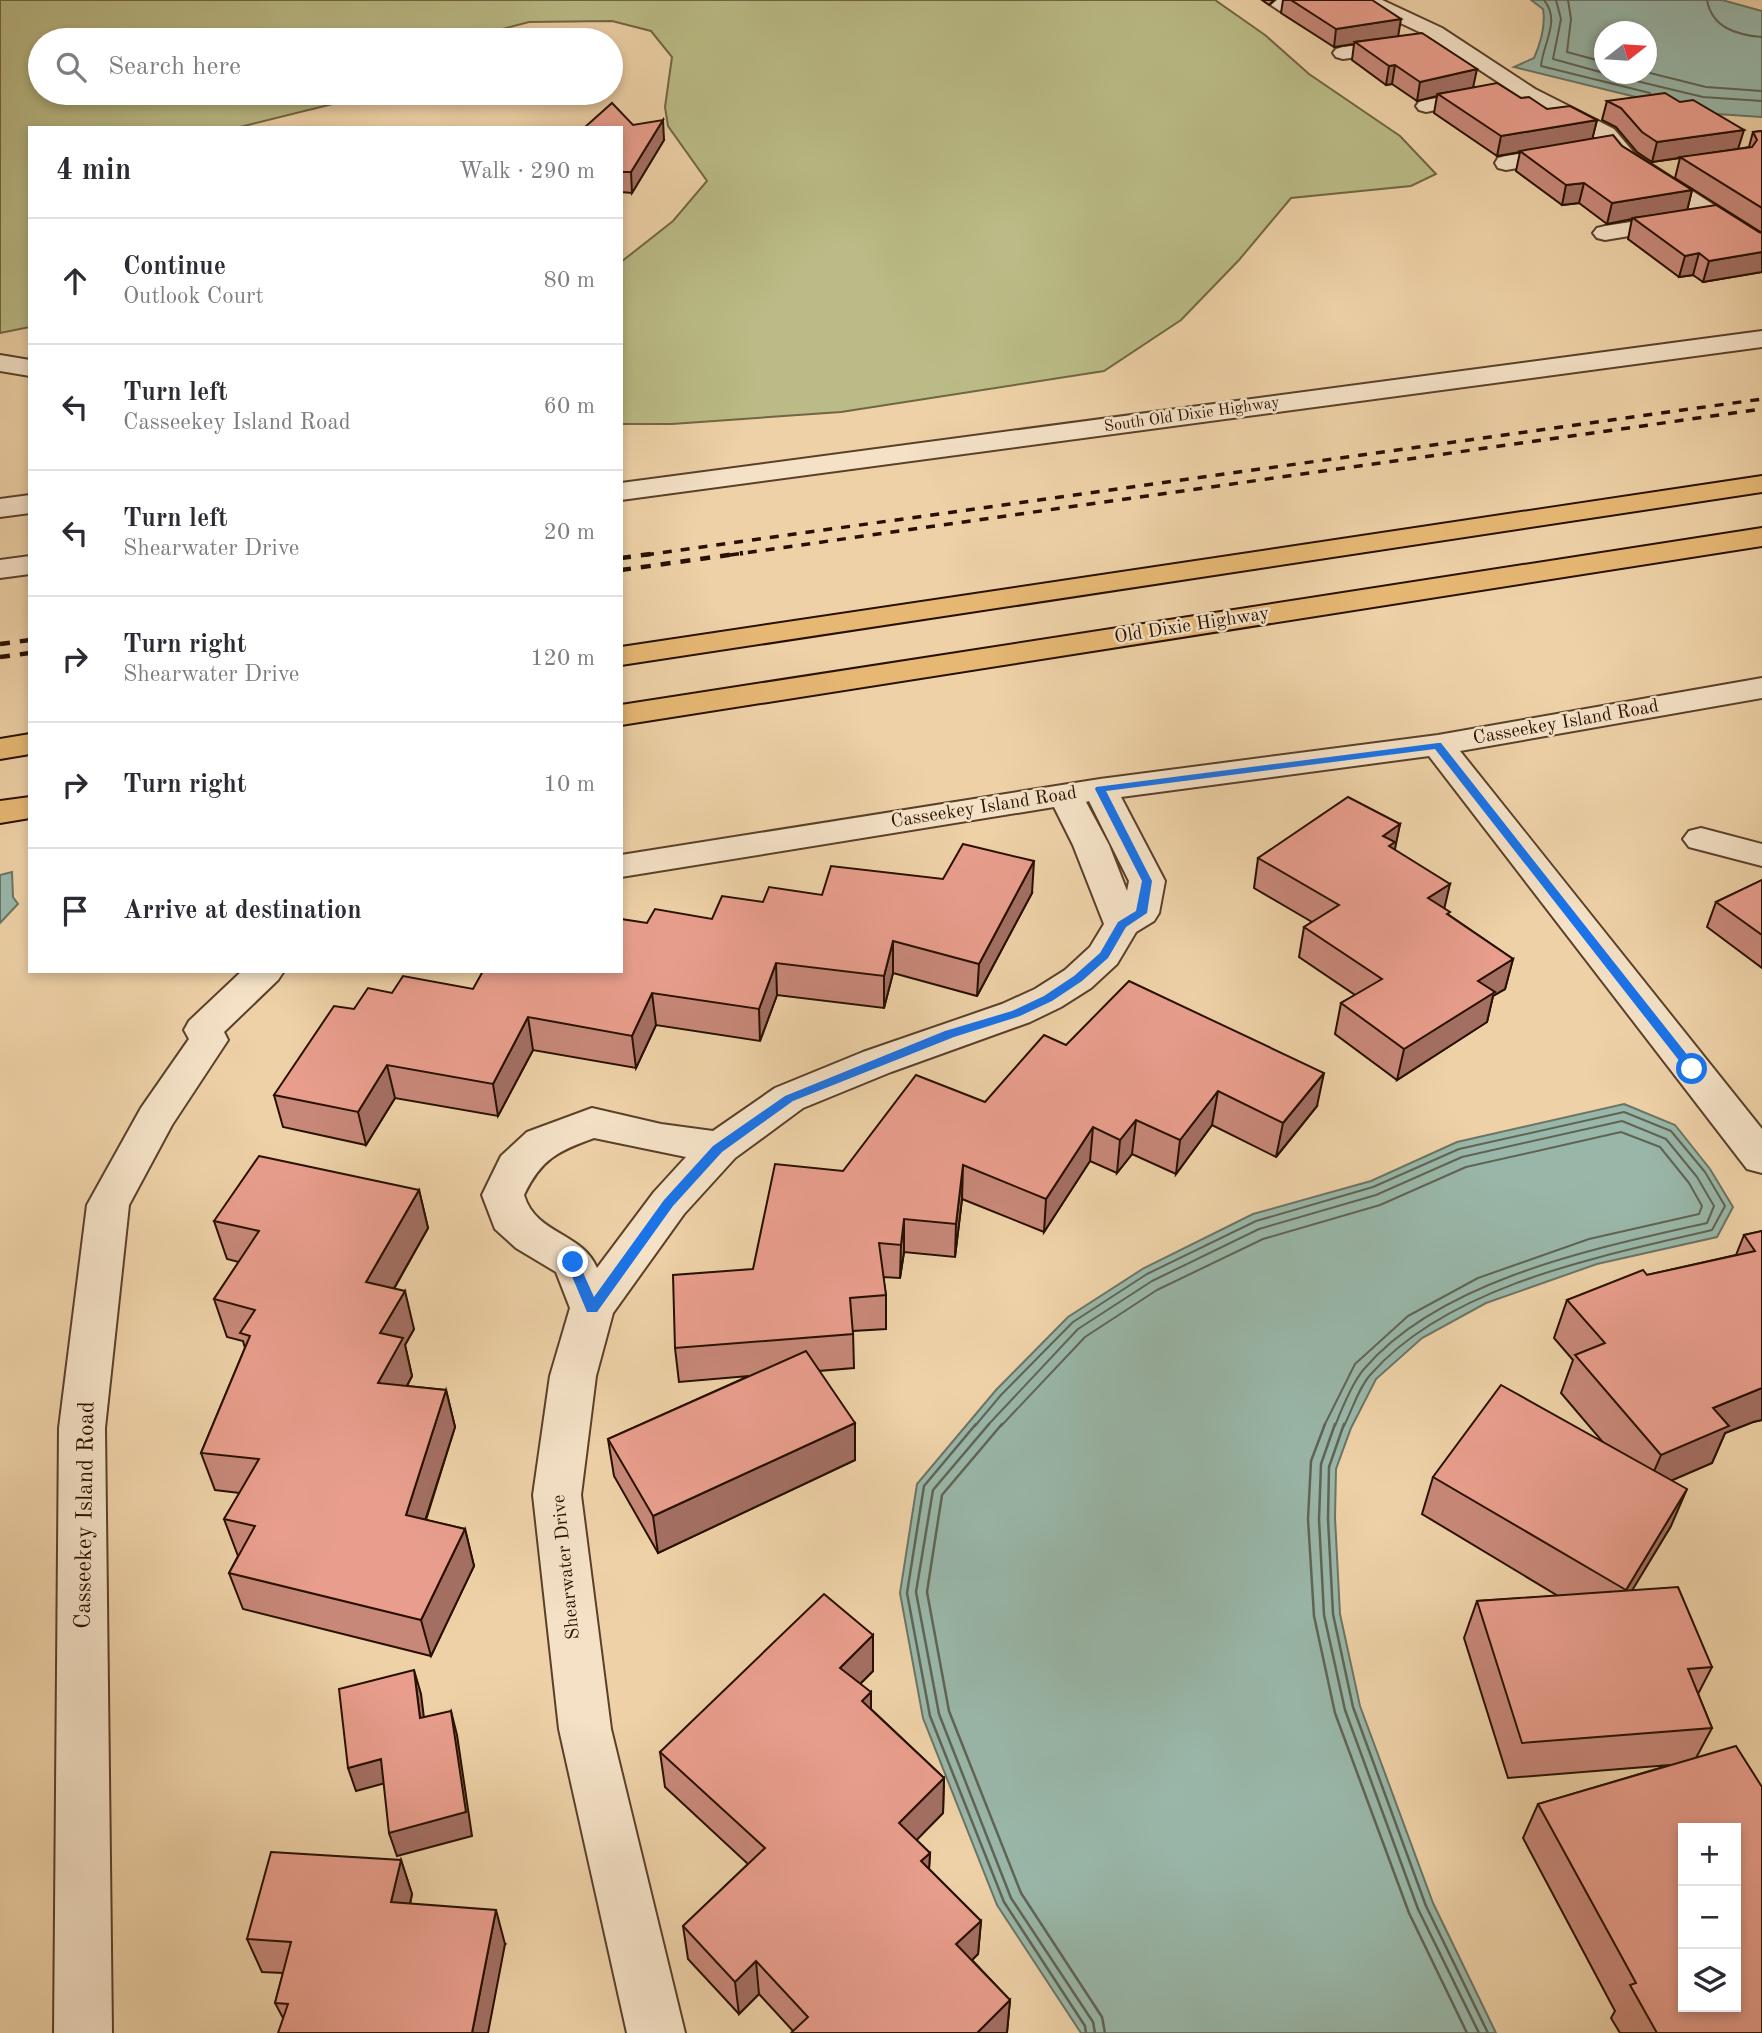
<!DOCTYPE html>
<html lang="en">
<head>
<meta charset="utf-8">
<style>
	body { margin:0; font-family:"Old Standard TT",serif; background:#f2f2f3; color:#2b2b33 }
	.controls { position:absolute; right:21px; bottom:21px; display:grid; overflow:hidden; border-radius:0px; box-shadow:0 4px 10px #0003 }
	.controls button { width:63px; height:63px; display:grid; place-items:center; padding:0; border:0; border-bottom:2px solid #e1e1e2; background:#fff; color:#2b2b33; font:35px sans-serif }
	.compass { position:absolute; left:1594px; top:21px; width:63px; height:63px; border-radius:50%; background:#fff; box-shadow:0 4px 10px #0003; rotate:73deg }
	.stop { position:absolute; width:21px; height:21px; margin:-16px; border:5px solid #1a73e8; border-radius:50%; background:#fff }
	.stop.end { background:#1a73e8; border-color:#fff; box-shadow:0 2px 7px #0008 }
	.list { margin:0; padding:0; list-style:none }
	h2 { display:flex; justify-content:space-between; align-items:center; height:91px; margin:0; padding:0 28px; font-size:30px }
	h2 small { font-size:23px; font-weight:400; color:#7c7c81 }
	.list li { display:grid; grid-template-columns:46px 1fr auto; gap:21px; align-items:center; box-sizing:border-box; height:126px; padding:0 28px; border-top:2px solid #e1e1e2 }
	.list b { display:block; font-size:26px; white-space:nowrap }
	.list p { margin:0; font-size:23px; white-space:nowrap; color:#7c7c81 }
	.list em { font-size:23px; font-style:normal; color:#7c7c81 }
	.icon { flex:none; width:38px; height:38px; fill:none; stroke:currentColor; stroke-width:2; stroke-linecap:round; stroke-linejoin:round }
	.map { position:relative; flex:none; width:1762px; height:2033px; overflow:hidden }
	.search { position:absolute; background:#fff; box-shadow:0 4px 10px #0003; left:28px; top:28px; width:595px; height:77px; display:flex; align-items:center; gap:18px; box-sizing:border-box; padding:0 24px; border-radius:38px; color:#7c7c81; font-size:26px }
	.panel { position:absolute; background:#fff; box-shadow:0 4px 10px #0003; left:28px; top:126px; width:595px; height:847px; border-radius:0px }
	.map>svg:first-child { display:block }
	.green { fill:#babb86; stroke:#716643; stroke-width:2 }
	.water { fill:#99b7a9; stroke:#6c7465; stroke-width:2; fill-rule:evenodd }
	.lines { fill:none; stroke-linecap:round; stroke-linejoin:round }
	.shore-far1 { stroke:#606454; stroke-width:2 }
	.shore { stroke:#606454; stroke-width:2.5 }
	.minor-casing { stroke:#5a402a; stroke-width:4 }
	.major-casing { stroke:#281000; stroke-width:4 }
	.minor { fill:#f4e1c6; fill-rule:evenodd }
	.major { fill:#e7b874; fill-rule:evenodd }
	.rail-far1 { stroke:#281000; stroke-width:3.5; stroke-dasharray:9 9; stroke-linecap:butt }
	.rail { stroke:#281000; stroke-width:4.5; stroke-dasharray:10 10; stroke-linecap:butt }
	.wall { fill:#c88879; stroke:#281000; stroke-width:2 }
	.shaded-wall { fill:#a36f63; stroke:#281000; stroke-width:2 }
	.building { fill:#e99e8d; stroke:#281000; stroke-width:2; fill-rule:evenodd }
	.route { fill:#1a73e8 }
	.labels { text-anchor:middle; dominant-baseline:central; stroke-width:5; stroke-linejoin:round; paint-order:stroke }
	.far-street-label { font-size:16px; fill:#281000; stroke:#f4e1c6 }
	.street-label { font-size:19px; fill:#281000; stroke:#f4e1c6 }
	.near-street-label { font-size:23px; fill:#281000; stroke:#f4e1c6 }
</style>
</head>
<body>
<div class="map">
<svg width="1762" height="2033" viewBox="0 0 1762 2033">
	<rect width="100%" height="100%" fill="#eed1a7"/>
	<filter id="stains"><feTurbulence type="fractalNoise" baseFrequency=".00286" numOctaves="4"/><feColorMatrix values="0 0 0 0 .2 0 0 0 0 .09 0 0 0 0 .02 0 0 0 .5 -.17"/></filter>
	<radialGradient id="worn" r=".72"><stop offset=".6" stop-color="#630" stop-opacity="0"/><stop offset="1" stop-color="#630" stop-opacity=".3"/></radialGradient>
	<path class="green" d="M0,0h1215l50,35 44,39 91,62 36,38 -25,12 -120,12 -52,62 -58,60 -77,51 -263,41 -169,12h-51v-162l52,-41 34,-40 -39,-55 -3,-19 7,-50 -21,-26 -39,-10 -83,1 -69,18h-420v53h337l-141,35h-206v199l-30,6z"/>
	<g class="water">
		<path d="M1531,0h191l40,11v106l-61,-4 -187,-46 20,-9c7,-16 12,-32 9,-49zM1604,32h42v42h-42z"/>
		<path d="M12,872l1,25 5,7 -18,19v-48z"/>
		<path d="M1624,1104l51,21 35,44 23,38 -16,30 -120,27 -111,39 -64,35 -46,41 -25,49 -15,41 -1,49 5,96 20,92 73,197 63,130h-415l-84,-128 -74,-187 -23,-125 17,-109 79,-94 72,-73 76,-49 109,-54 118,-33 86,-39z"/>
	</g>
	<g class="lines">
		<g class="shore-far1">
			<path d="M1544,0c17,21 -1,43 -3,66l109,27"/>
			<path d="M1556,0l5,19 -8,40 51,14"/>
			<path d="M1568,0l3,19 -4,33 37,10"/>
			<path d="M1707,0c5,28 30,35 55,37"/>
			<path d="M1646,72l60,15 56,4"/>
			<path d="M1607,74l96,23 59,4"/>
			<path d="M975,1426l26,-31 72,-73 74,-48 109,-53 117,-34 86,-38 165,-37 47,19 34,41 20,34 -13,24c-110,26 -263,55 -341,144 -12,13 -19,36 -27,52"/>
			<path d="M987,1426l91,-97 74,-48 107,-52 117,-34 86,-38 160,-36 44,18 31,38 17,29 -7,17c-110,25 -266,56 -343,146 -12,14 -22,39 -29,57"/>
			<path d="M1001,1426l84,-89 72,-47 106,-51 117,-34 86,-38 155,-35 39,15 29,36 13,23 -3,8 -110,25 -111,39 -70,38 -53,48 -31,62"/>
		</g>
		<g class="shore">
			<path d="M976,1424l-52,62 -17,107 23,123 74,186 81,124 1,7"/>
			<path d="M989,1424l-56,66 -17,102 23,122 72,184 82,124 2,11"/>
			<path d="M1002,1424l-60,71 -15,97 22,119 72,182 81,124 3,16"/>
			<path d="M1325,1424l-14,37 -3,58 6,97 21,97 74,200 58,120"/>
			<path d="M1335,1424l-14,40 -2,55 5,96 21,95 73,199 61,124"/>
			<path d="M1344,1424l-15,43 -1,52 5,95 20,93 73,199 62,127"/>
		</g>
		<g class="minor-casing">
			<g id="minor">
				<path d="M1321,0l-2,4 -39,7 -9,-6 6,-5z"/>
				<path d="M1358,0h24l60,28 93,61 79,40 21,25 127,82v17l-8,-2 -135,-87 -21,-25 -77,-42 -93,-61 -68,-32z"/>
				<path d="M1407,39l10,6 -3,4 -71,10 -7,-2 -3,-4 3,-4 7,-2z"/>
				<path d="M1489,88l7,2 3,4 -3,4 -70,14 -7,-2 -3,-4 3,-4 7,-2z"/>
				<path d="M1568,146l8,2 3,5 -3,5 -70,12 -8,-2 -3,-5 3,-5 8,-2z"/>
				<path d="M1682,214l8,2 4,5 -4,5 -85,14 -8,-2 -4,-5 4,-5 8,-2z"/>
				<path d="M1762,331v16l-1141,153v-17z"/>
				<path d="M0,355l30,5v16l-30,-5z"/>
				<path d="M30,495v18l-30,4v-18z"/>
				<path d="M30,556v18l-30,4v-18z"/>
				<path d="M1762,678v20l-302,53 302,378v44l-15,-4 -318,-413 -308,41 44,84 -6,32 -5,8 -18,11 -19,32 -26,24 -30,19 -31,15 -139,50 -88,36 -68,50 -51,56 -71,99 -17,63 -15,119 30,234 74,304h-58l-68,-304 -26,-234 17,-119 20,-68 -14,-36 -40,-24 -21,-19 -13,-34 19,-39 26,-24 65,-24 69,16 52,7 62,-43 88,-36 139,-48 33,-15 30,-19 25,-23 14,-23 -31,-79 -19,-38 -433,70v-22l479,-76 338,-44zM1089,801l40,80 -2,10 -18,-46 -23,-43zM594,1138l92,19 -32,35 -57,76c-15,-36 -61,-33 -73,-73 17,-36 34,-44 70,-57z"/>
				<path d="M1701,828l61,16v22l-73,-19 -6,-8 6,-8z"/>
				<path d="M242,971h42l-6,9 -54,52 4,8 -56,85 -43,80 -24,223 7,605h-58l5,-605 28,-223 54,-97 48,-69 -5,-9 5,-9z"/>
			</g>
		</g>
		<g class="major-casing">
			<g id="major">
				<path d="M1762,476v16l-1141,173v-18z"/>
				<path d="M1762,528v18l-1141,179v-20z"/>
				<path d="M30,734v20l-30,5v-20z"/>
				<path d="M30,797v21l-30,5v-22z"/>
			</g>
		</g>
		<use href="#minor" class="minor"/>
		<use href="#major" class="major"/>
		<g class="rail-far1">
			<path d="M645,555l1117,-156"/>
			<path d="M730,555l1032,-146"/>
		</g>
		<g class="rail">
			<path d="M621,558l37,-5"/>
			<path d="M621,570l122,-17"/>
			<path d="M0,644l30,-4"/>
			<path d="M0,657l30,-4"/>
		</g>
	</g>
	<g class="wall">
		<path d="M1262,0h12l-5,5z"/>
		<path d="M1283,0h89l26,36 75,51 48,11 26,11 50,11 -5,19 30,7 70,44 -5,20 75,23 -87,-55 5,-20 -28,4 -15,-10 -21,-25 -14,-7 5,-19 132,48 10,-2 4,-15 9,-1v141l-59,10 -10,-7 -14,2 -51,-38 4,-20 -25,5 -28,-21 -17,2 -46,-34 4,-19 -23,4 -63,-43 3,-17 -20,5 -25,-17 -6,1 -34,-25 2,-16 -20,3 -53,-34z"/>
		<path d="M633,125l31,15 -32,53 -11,-1v-64z"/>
		<path d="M1400,824l-6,26 50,59 5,6 64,44 -8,30 -12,7 -6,26 -90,58 -62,-46 6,-31 14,-8 -56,-38 5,-30 8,-5 -58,-34 4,-30z"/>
		<path d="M1762,880v88l-55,-41 9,-25z"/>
		<path d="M1032,893l-55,103 -84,-23 -9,35 -107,-13 -17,46 -104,-16 -20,43 -103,-18 -35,66 -103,-18 -29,47 -83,-18 -9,-32 80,-86 38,-16 81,-4 148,-18 26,-48 65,-4 51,-17 59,-7z"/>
		<path d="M1066,1045l251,61 -41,51 -64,-32 -36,49 -44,-20 -15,19 -27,-12 -46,71 -82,-33 -7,58 -51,-5 -4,26 -17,-1 3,18v34l-33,2 1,37 -35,3 36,89 -197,93 -44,-77 -6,-37 141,-63 -70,6 -4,-34 78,-79 90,-98 142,-69z"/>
		<path d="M419,1190l9,38 -34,61 20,40 -9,16 7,31 -5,10 39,4 9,37 -29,93 39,9 9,37 -43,90 -188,-47 -14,-36 9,-17 -14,-37 16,-26 -25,-3 -14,-37 44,-105 -2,-7 -16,-4 -13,-38 25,-37 -12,-3 -13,-38z"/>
		<path d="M1762,1231v189l-9,2 -28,11 -13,30 -40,17 -1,46 -39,64 80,77 -14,27 14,34 -16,30 66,275h-142l-9,-15 4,-7 -92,-173 15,-34 132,-39 -162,13 -44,-140 13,-37 81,-5 -136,-82 11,-37 169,-36 -41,-48 12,-33 -19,-22 13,-38 80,-25 89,-20 8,-20z"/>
		<path d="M873,1635v36l-13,13 11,25 73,69 -1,35 -27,27 14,13 -1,16 52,52 -3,33 -6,6 38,40 -3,32 -214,-1 -34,-37 -20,20 -51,-55 -5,-33 65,-62 -83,-77 -5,-35z"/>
		<path d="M401,1860l11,34 -2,10 95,40 -222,74 -8,-15 8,-30 -21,-1 -15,-33z"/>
	</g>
	<g class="shaded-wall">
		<path d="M1401,19l-3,18 -43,5 -1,2 -20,3 2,-18z"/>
		<path d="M1395,65l-3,19 -6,1 3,-19z"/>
		<path d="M1477,69l-4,19 -35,6 -1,2 -20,5 3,-19z"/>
		<path d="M663,120l1,20 -32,53 -1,-21z"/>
		<path d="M1597,120l-5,20 -95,16 4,-20z"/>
		<path d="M1744,130l-6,19 -86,13 5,-20z"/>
		<path d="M1584,183l-5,20 -17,2 4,-20z"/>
		<path d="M1692,190l-5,21 -54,7 -1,1 -25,5 5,-21z"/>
		<path d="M1762,252v20l-59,10 6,-21z"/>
		<path d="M1699,253l-6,22 -14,2 6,-21z"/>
		<path d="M1400,824l-6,30 -11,-18z"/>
		<path d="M1034,861l-2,32 -55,103 2,-32z"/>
		<path d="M1450,884l-7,30 -15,-16z"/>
		<path d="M893,941v32l-9,35v-32z"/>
		<path d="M1513,959l-8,30 -12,7 -6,26 -90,58 7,-31 74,-68z"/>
		<path d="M776,963l1,32 -17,46 -1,-32z"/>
		<path d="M652,993l4,32 -20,43 -4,-32z"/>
		<path d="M528,1017l5,33 -35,66 -5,-32z"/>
		<path d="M387,1065l8,33 -29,47 -8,-33z"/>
		<path d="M1324,1073l-7,33 -41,51 7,-34z"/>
		<path d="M1218,1091l-6,34 -36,49 4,-34z"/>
		<path d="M1136,1120l-4,34 -15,19 3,-33z"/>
		<path d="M1093,1127l-3,34 -46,71 2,-33z"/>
		<path d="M963,1165l-1,34 -7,58 1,-33z"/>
		<path d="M419,1190l9,38 -52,92 -10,-38z"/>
		<path d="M904,1219v33l-4,26 1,-33z"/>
		<path d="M405,1291l9,38 -9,16 7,31 -24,45 -10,-38 2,-50z"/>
		<path d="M1762,1388v32l-9,2 -28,11 -13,30 -67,29 16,-37 52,-47z"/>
		<path d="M446,1390l9,37 -40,125 -9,-37z"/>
		<path d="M855,1423v37l-197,93 -5,-37z"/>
		<path d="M1687,1489l-16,37 -61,101 16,-37z"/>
		<path d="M465,1529l9,37 -43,90 -10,-36z"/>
		<path d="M873,1635v36l-32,32 -1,-35z"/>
		<path d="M414,1670l7,24 6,48 -7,-24z"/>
		<path d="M871,1692v36l-9,-27z"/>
		<path d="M451,1711l6,24 15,101 -75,20 -8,-23z"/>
		<path d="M381,1759l8,23 -33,9 -8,-23z"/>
		<path d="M944,1778l-1,35 -44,45v-35z"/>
		<path d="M930,1853l-2,33 -7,-25z"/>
		<path d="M401,1860l11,34 -9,42 -12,-34z"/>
		<path d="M496,1910l9,34 -17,89h-16z"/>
		<path d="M981,1921l-3,33 -23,23 1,-33z"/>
		<path d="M756,1961l3,33 -20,20 -4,-32z"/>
		<path d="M1010,2000l-3,32 -1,1h-29z"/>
	</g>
	<g class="building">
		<path d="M1291,0h81l29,19 -65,10z"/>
		<path d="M1422,33l55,36 -57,13 -25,-17 -6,1 -34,-24z"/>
		<path d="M1497,83l24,15 8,-1 18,12 23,-3 27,14 -96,16 -63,-42z"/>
		<path d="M1665,93l15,9 13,-2 51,30 -87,12 -15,-10 -21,-24 -14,-7z"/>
		<path d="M612,103l21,22 30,-5 -32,52h-10v-44h-37z"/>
		<path d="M1762,131v77l-82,-51 72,-10 5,-7 -4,-8z"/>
		<path d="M1613,135l9,11 70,44 -80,13 -28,-20 -18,2 -46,-34z"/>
		<path d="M1716,205l43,27 3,1v19l-53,9 -10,-8 -14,3 -52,-38z"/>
		<path d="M1348,797l52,27 -17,12 12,6 -6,4 61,38 -22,14 22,14 -3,2 66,45 -35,22 17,11 -91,57 -63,-46 41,-24 -78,-52 35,-22 -81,-47z"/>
		<path d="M963,844l71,17 -55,103 -86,-23 -9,35 -108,-13 -17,46 -107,-16 -20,43 -104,-19 -35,67 -106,-19 -29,47 -84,-17 60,-89 20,3 14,-21 24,5 11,-17 70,13 10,-18h138v-52l26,4 8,-14 57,10 10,-23 41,6 6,-15 53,8 9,-29 112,13z"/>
		<path d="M1762,880v55l-46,-33z"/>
		<path d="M1129,981l195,92 -41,50 -65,-32 -38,49 -44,-20 -16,20 -27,-13 -47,72 -83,-34 -7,59 -52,-5 -3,26 -22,-2 7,52 -36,3 3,36 -178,14 -2,-73 80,-6 22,-105 68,7 73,-96 69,27 59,-67 22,10z"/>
		<path d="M259,1156l160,34 -53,92 39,9 -25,42 23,5 -25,45 68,7 -40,125 59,14 -44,91 -192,-47 26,-47 -31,-7 35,-60 -58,-6 49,-117 -10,-3 15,-23 -41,-11 45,-68 -45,-10z"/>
		<path d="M1762,1231v157l-49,20 16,18 -68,29 -86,-100 30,-12 -38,-43 76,-30 4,5 108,-24 -11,-16z"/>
		<path d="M806,1351l49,72 -202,93 -45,-77z"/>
		<path d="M1501,1385l186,104 -61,101 -193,-113z"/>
		<path d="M1678,1587l34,80 -24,2 24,59 -190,15 -45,-142z"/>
		<path d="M824,1594l49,41 -33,33 31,24 -9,9 82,77 -45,45 31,30 -9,8 60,60 -25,23 54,56 -33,33h-186l17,-16 -52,-56 -21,21 -52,-56 82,-78 -105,-96z"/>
		<path d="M414,1670l6,48 31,-7 15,101 -77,21 -8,-74 -33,9 -9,-79z"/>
		<path d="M1736,1746l26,41v246h-105l-27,-48 6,-2 -98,-179zM1683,1828h53v179h-53z"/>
		<path d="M271,1852l130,8 -10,42 105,8 -24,123h-194l10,-29 -13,-1 16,-61 -44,-3z"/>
	</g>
	<path class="route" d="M1438,743h3l255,323v6h-8l-253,-323 -329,42 46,90 -5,32 -21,14 -18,31 -26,23 -30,20 -32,15 -66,21 -161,64 -71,51 -49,54 -76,106h-10l-21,-50 2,-3h9l17,38 70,-97 49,-54 72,-50 160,-65 67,-20 32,-15 30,-20 26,-23 18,-31 18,-11 6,-30 -47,-92 1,-2z"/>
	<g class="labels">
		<g class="far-street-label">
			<text transform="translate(1192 415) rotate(-8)">South Old Dixie Highway</text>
		</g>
		<g class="street-label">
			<text transform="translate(1192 626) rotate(-9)">Old Dixie Highway</text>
			<text transform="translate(1566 723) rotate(-10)">Casseekey Island Road</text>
			<text transform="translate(984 808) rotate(-9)">Casseekey Island Road</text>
			<text transform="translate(567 1567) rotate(-96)">Shearwater Drive</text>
		</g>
		<g class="near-street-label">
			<text transform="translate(85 1515) rotate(-89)">Casseekey Island Road</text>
		</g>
	</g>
	<rect width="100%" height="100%" filter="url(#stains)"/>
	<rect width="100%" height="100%" fill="url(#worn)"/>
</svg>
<div class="controls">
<button>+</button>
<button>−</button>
<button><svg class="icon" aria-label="layers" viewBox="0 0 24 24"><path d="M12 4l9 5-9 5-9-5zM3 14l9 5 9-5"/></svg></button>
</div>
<svg class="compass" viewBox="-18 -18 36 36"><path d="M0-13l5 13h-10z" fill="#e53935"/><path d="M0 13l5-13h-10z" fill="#7c7c81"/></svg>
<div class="stop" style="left:1692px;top:1069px"></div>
<div class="stop end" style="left:573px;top:1262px"></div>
<div class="search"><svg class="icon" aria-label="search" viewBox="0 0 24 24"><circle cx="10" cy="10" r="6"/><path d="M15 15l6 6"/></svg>Search here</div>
<section class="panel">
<h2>4 min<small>Walk · 290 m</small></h2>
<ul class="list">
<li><svg class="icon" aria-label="ahead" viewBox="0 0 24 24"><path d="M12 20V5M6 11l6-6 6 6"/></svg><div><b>Continue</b><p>Outlook Court</p></div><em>80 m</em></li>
<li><svg class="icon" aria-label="left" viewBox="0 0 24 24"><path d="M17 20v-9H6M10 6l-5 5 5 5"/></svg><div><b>Turn left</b><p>Casseekey Island Road</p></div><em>60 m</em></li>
<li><svg class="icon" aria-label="left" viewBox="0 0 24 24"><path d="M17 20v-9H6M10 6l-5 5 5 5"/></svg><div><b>Turn left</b><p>Shearwater Drive</p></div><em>20 m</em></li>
<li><svg class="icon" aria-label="right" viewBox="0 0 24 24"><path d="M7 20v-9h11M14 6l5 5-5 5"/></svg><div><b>Turn right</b><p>Shearwater Drive</p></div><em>120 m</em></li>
<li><svg class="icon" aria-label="right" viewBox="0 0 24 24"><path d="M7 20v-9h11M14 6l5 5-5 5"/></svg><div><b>Turn right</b></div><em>10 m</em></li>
<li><svg class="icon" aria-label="arrive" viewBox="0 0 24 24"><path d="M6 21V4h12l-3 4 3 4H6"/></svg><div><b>Arrive at destination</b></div></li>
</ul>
</section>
</div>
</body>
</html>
